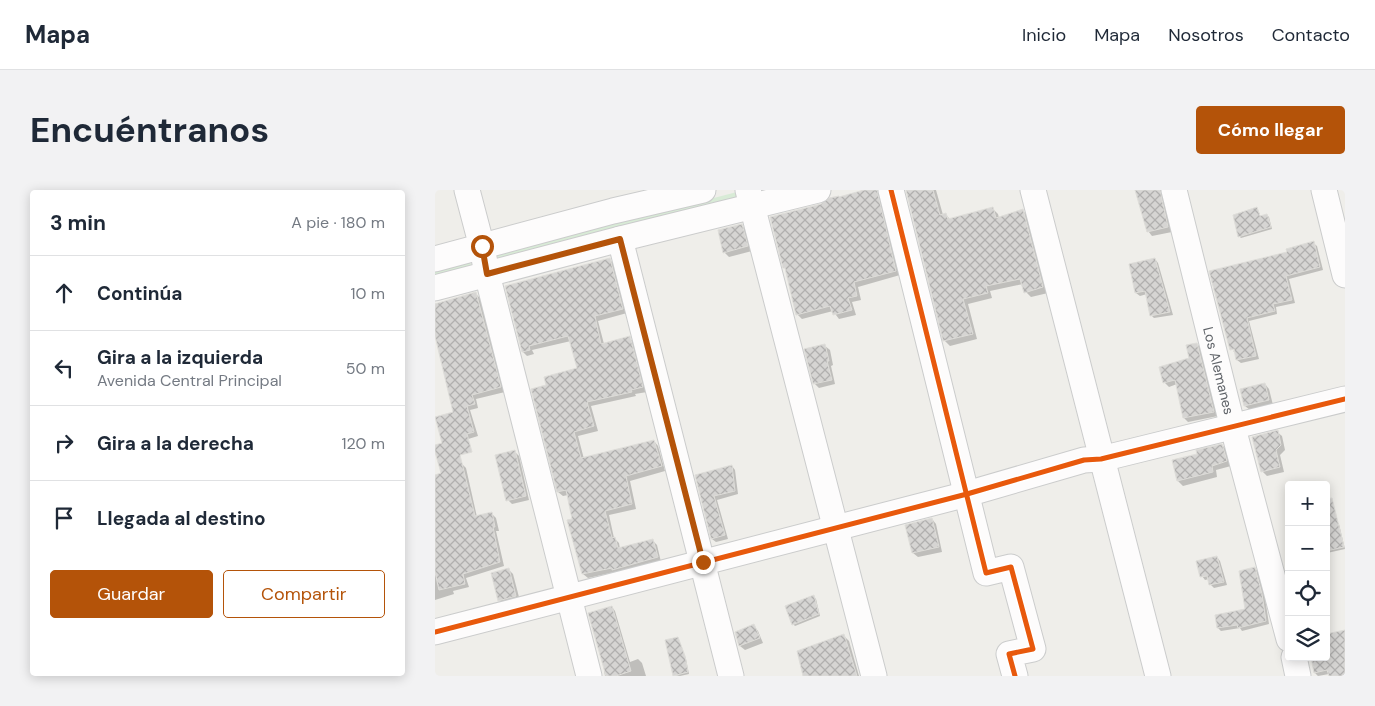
<!DOCTYPE html>
<html lang="es">
<head>
<meta charset="utf-8">
<style>
	body { margin:0; font-family:"DM Sans",sans-serif; background:#f2f2f3; color:#1f2937 }
	.controls { position:absolute; right:15px; bottom:15px; display:grid; overflow:hidden; border-radius:5px; box-shadow:0 2px 12px #0003 }
	.controls button { width:45px; height:45px; display:grid; place-items:center; padding:0; border:0; border-bottom:1px solid #e0e1e3; background:#fff; color:#1f2937; font:25px sans-serif }
	.stop { position:absolute; width:15px; height:15px; margin:-11px; border:4px solid #b45309; border-radius:50%; background:#fff }
	.stop.end { background:#b45309; border-color:#fff; box-shadow:0 1px 5px #0008 }
	.list { margin:0; padding:0; list-style:none }
	h2 { display:flex; justify-content:space-between; align-items:center; height:65px; margin:0; padding:0 20px; font-size:21px }
	h2 small { font-size:16px; font-weight:400; color:#747a83 }
	.list li { display:grid; grid-template-columns:32px 1fr auto; gap:15px; align-items:center; box-sizing:border-box; height:75px; padding:0 20px; border-top:1px solid #e0e1e3 }
	.list b { display:block; font-size:19px; white-space:nowrap }
	.list p { margin:0; font-size:16px; white-space:nowrap; color:#747a83 }
	.list em { font-size:16px; font-style:normal; color:#747a83 }
	.actions { display:flex; gap:10px; padding:15px 20px }
	.actions a { flex:1; padding:11px 0; border:1px solid #b45309; border-radius:5px; text-align:center; font-size:18px; color:#b45309 }
	.actions .main { background:#b45309; color:#fff }
	.icon { flex:none; width:28px; height:28px; fill:none; stroke:currentColor; stroke-width:2; stroke-linecap:round; stroke-linejoin:round }
	.map { position:relative; flex:none; width:910px; height:486px; overflow:hidden; border-radius:5px }
	header { display:flex; align-items:center; gap:30px; box-sizing:border-box; height:70px; padding:0 25px; background:#fff; border-bottom:1px solid #e0e1e3 }
	header strong { font-size:24px }
	nav { display:flex; gap:28px; margin-inline-start:auto; font-size:18px }
	.intro { display:flex; align-items:center; justify-content:space-between; box-sizing:border-box; height:120px; padding:0 30px }
	h1 { margin:0; font-size:35px }
	.button { padding:12px 22px; border-radius:5px; background:#b45309; color:#fff; font-size:18px; font-weight:700 }
	main { display:flex; gap:30px; padding:0 30px }
	aside { flex:1; background:#fff; border-radius:5px; box-shadow:0 2px 12px #0003 }
	.map>svg:first-child { display:block }
	.green { fill:#d8ebd6 }
	.shadow { fill:#0003 }
	.building { fill:url(#building-cross-hatch); stroke:#deddd9 }
	.lines { fill:none; stroke-linecap:round; stroke-linejoin:round }
	.minor-casing { stroke:#cbcccc; stroke-width:27 }
	.minor { stroke:#fdfcfc; stroke-width:25 }
	.cycleway-casing { stroke:#fff; stroke-width:8 }
	.cycleway { stroke:#e8590c; stroke-width:5 }
	.route { stroke:#b45309; stroke-width:6 }
	.labels { text-anchor:middle; dominant-baseline:central; stroke-width:4; stroke-linejoin:round; paint-order:stroke }
	.street-label { font-size:14px; fill:#5f6368; stroke:#fff }
</style>
</head>
<body>
<header>
<strong>Mapa</strong>
<nav><a>Inicio</a><a>Mapa</a><a>Nosotros</a><a>Contacto</a></nav>
</header>
<div class="intro"><h1>Encuéntranos</h1><a class="button">Cómo llegar</a></div>
<main>
<aside>
<h2>3 min<small>A pie · 180 m</small></h2>
<ul class="list">
<li><svg class="icon" aria-label="ahead" viewBox="0 0 24 24"><path d="M12 20V5M6 11l6-6 6 6"/></svg><div><b>Continúa</b></div><em>10 m</em></li>
<li><svg class="icon" aria-label="left" viewBox="0 0 24 24"><path d="M17 20v-9H6M10 6l-5 5 5 5"/></svg><div><b>Gira a la izquierda</b><p>Avenida Central Principal</p></div><em>50 m</em></li>
<li><svg class="icon" aria-label="right" viewBox="0 0 24 24"><path d="M7 20v-9h11M14 6l5 5-5 5"/></svg><div><b>Gira a la derecha</b></div><em>120 m</em></li>
<li><svg class="icon" aria-label="arrive" viewBox="0 0 24 24"><path d="M6 21V4h12l-3 4 3 4H6"/></svg><div><b>Llegada al destino</b></div></li>
</ul>
<div class="actions"><a class="main">Guardar</a><a>Compartir</a></div>
</aside>
<div class="map">
<svg width="910" height="486" viewBox="0 0 910 486">
	<defs>
		<pattern id="building-cross-hatch" width="8" height="8" patternUnits="userSpaceOnUse" patternTransform="scale(1.25)"><rect width="8" height="8" fill="#d6d5d3"/><path d="M0 0l8 8M0 8l8-8" fill="none" stroke="#b1b0af"/></pattern>
	</defs>
	<rect width="100%" height="100%" fill="#efeeea"/>
	<g class="green">
		<path d="M302,2l2,7 -241,61 -1,-6z"/>
		<path d="M34,70l3,8 -37,10v-9z"/>
	</g>
	<g class="shadow">
		<path d="M433,0h7l6,7 19,78 -42,12 3,13 -9,2 4,13 -17,4 -6,-8 -31,8 -5,-5 -10,-44 -3,-3 38,-62z"/>
		<path d="M471,0h30l7,25h3l5,5 42,-11 5,5 1,4 24,-7 5,5 20,77 -17,4 -5,-5 -3,-8 -33,7 2,7 -24,6 9,35 -27,7 -6,-6z"/>
		<path d="M702,0h28l7,42 -20,4 -4,-5z"/>
		<path d="M822,18l4,9 6,-2 2,2 3,12 -31,9 -2,-2z"/>
		<path d="M306,35l5,5 6,21 -23,6 -5,-5z"/>
		<path d="M878,53l4,3 6,24 -34,9 6,24 -19,4 1,7 -28,7 10,38 -18,4 -4,-3 -1,-7 -3,-2 7,-2h-9l-20,-77 78,-19z"/>
		<path d="M720,69l3,4 15,52 -19,3 -3,-3 -4,-21 -7,2 -4,-3z"/>
		<path d="M175,70l4,4 13,49 -29,8 6,23 25,-6 5,4 13,50 -12,2 1,2 -45,10 7,25 -20,5 6,23 70,-18 4,5 7,25 -35,10 6,28 -27,6 5,23 5,5 1,6 33,-8 4,4 4,17 -73,16 -5,-4 -14,-53 5,-1 -6,-25 -5,1 -5,-4 -25,-102 15,-5 31,-16 -8,-28 -39,9 2,4 -7,2 -4,-4z"/>
		<path d="M40,103l5,5 25,94 -29,7 2,9 -8,2 8,26 -13,4 -30,-108v-28z"/>
		<path d="M762,154l4,4 17,68 -30,6 -4,-4 -7,-34 -8,3 -4,-4 -5,-15 31,-9z"/>
		<path d="M390,156l5,4 3,15 -2,1 4,18 -16,4 -5,-5z"/>
		<path d="M830,194l4,5 4,16 -23,5 -5,-4z"/>
		<path d="M842,242l5,4 3,14 -5,5 4,17 -17,4 -5,-5z"/>
		<path d="M787,255l5,5 4,16 -15,4 1,7 -34,9 -5,-5 -5,-20 26,-6z"/>
		<path d="M80,262l4,4 10,44 -17,4 -4,-4z"/>
		<path d="M27,274l4,4 11,49 15,-3 4,4 3,13h-3l8,35 -38,12 3,9 -16,4 1,3 -19,6v-124z"/>
		<path d="M297,276l3,4 3,24 -21,6 11,39 -12,3 -4,-3 -15,-63z"/>
		<path d="M497,329l4,5 6,28 -24,5 -5,-4z"/>
		<path d="M902,332l2,2 6,25 -18,4 -1,-29z"/>
		<path d="M782,367l3,4 7,24 -13,3 -4,-4 -1,-5 -4,1 -3,-4z"/>
		<path d="M820,378l3,4 7,26 4,26 -27,7 -2,-3 -19,3 -3,-3 28,-18z"/>
		<path d="M74,380l4,4 7,27 -16,4 -5,-5z"/>
		<path d="M379,407l2,2 4,17 -25,10 -2,-2z"/>
		<path d="M177,417l3,4 15,51 8,-3 4,4 4,13h-41l-1,-6h1z"/>
		<path d="M319,436l4,5 5,12 -18,7 -5,-4 -4,-13z"/>
		<path d="M910,442v44l-16,-2 -11,2 -3,-3z"/>
		<path d="M409,446l5,5 10,35h-26z"/>
		<path d="M243,448l8,21 3,15 -9,2 -6,-1z"/>
	</g>
	<g class="building">
		<path d="M429,0h13l19,81 -42,11 3,14 -9,2 4,12 -19,5 -3,-9 -34,9 -11,-47h-2l-13,-51 51,-13 8,-6 10,-2v1z"/>
		<path d="M471,0h27l7,25 6,-2 2,6 45,-12 3,11 27,-9 20,78 -19,6 -4,-14 -34,7 2,7 -25,6 10,35 -30,7z"/>
		<path d="M700,0h25l8,37 -21,5z"/>
		<path d="M822,17l3,9 7,-2 4,13 -33,10 -5,-22z"/>
		<path d="M307,34l6,22 -25,7 -5,-23z"/>
		<path d="M879,51l6,26 -34,9 6,24 -19,4 2,7 -28,7 9,38 -20,4 -2,-11 -4,1 -21,-79 78,-19 -1,-3z"/>
		<path d="M175,68l13,51 -28,7 6,28 29,-8 13,51 -12,3 1,2 -45,10 7,24 -20,6 7,26 73,-18 8,26 -36,10 6,28 -27,7 7,27 3,-1 3,11 35,-9 5,18 -46,13v-2l-30,6 -15,-54 5,-1 -6,-29 -9,2 -26,-103 15,-4 -2,-8 33,-9 -9,-32 -39,10 1,4 -8,2 -17,-66z"/>
		<path d="M720,68l15,54 -20,4 -5,-25 -10,2 -6,-29z"/>
		<path d="M41,102l25,95 -29,8 3,9 -8,2 7,26 -7,2 5,18 -12,3 15,61 17,-4 3,15h-2l7,35 -37,12 2,10 -26,6 -4,-18v-97l6,-2 -6,-21v-7l7,-2 -7,-26 18,-5 -18,-76v-32z"/>
		<path d="M762,153l17,69 -31,6 -8,-38 -12,3 -4,-16 30,-9 -3,-13z"/>
		<path d="M390,154l4,17h-2l5,19 -19,4 -9,-35z"/>
		<path d="M830,193l4,17 -25,6 -4,-17z"/>
		<path d="M843,240l3,15 -5,5 4,17 -19,5 -9,-35z"/>
		<path d="M787,254l5,17 -15,5 1,6 -36,9 -5,-21 25,-6 -1,-4z"/>
		<path d="M80,260l11,46 -20,5 -11,-46z"/>
		<path d="M297,275l3,26 -21,5 11,39 -14,4 -16,-64z"/>
		<path d="M897,308l12,49 -18,4v-52z"/>
		<path d="M497,328l7,29 -27,6 -7,-28z"/>
		<path d="M782,366l7,26 -15,3 -2,-9 -7,1 -4,-16z"/>
		<path d="M820,377l7,27 4,27 -28,7 -1,-3 -20,3 -2,-13 30,-6 -6,-38z"/>
		<path d="M74,378l7,28 -18,5 -7,-28z"/>
		<path d="M379,405l5,19 -27,11 -7,-19z"/>
		<path d="M177,416l19,65 -15,5h-10l-18,-63z"/>
		<path d="M319,434l6,14 -21,8 -4,-14z"/>
		<path d="M910,440v46h-16l-2,-6 -13,3 -3,-16h15v-23z"/>
		<path d="M409,444l13,42h-54l-6,-25z"/>
		<path d="M243,447l7,19 3,16 -15,4 -8,-36z"/>
	</g>
	<g class="lines">
		<g class="minor-casing">
			<g id="minor">
				<path d="M32,0l15,57 5,27 102,402"/>
				<path d="M313,0l126,486"/>
				<path d="M456,0l95,383 25,-6 22,82 -24,5 6,22"/>
				<path d="M598,0l125,486"/>
				<path id="s1" d="M739,0l59,238 56,211"/>
				<path d="M889,0l21,85"/>
				<path d="M185,49l111,437"/>
				<path d="M0,69l178,-48 90,-21"/>
				<path d="M0,98l185,-49 198,-49"/>
				<path d="M0,442l532,-138 117,-34 17,-1 244,-60"/>
				<path d="M859,467l4,19"/>
			</g>
		</g>
		<use href="#minor" class="minor"/>
		<g class="cycleway-casing">
			<g id="cycleway">
				<path d="M456,0l95,383 25,-6 22,82 -24,5 6,22"/>
				<path d="M0,442l532,-138 117,-34 17,-1 244,-60"/>
			</g>
		</g>
		<use href="#cycleway" class="cycleway"/>
	</g>
	<g class="lines">
		<path class="route" d="M47,56l5,28 133,-35 83,323"/>
	</g>
	<g class="labels">
		<g class="street-label">
			<text stroke="none"><textPath href="#s1" startOffset="186">Los Alemanes</textPath></text>
		</g>
	</g>
</svg>
<div class="controls">
<button>+</button>
<button>−</button>
<button><svg class="icon" aria-label="locate" viewBox="0 0 24 24"><circle cx="12" cy="12" r="6"/><path d="M12 2v4M12 18v4M2 12h4M18 12h4"/></svg></button>
<button><svg class="icon" aria-label="layers" viewBox="0 0 24 24"><path d="M12 4l9 5-9 5-9-5zM3 14l9 5 9-5"/></svg></button>
</div>
<div class="stop" style="left:47px;top:56px"></div>
<div class="stop end" style="left:268px;top:372px"></div>
</div>
</main>
</body>
</html>
